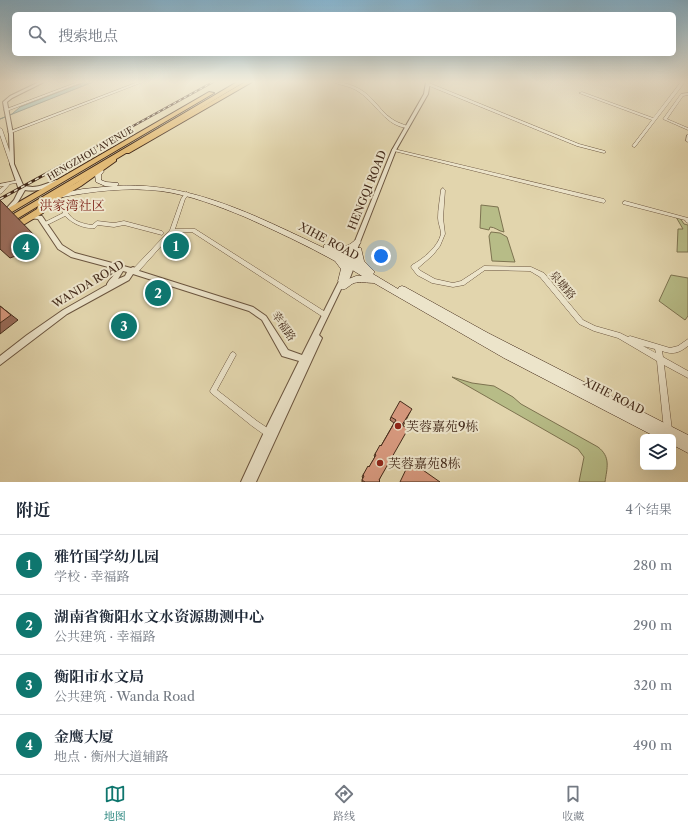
<!DOCTYPE html>
<html lang="zh">
<head>
<meta charset="utf-8">
<style>
	body { margin:0; font-family:"Libre Caslon Text","Noto Serif SC",serif; background:#f2f2f3; color:#1f2937 }
	.controls { position:absolute; right:12px; bottom:12px; display:grid; overflow:hidden; border-radius:6px; box-shadow:0 4px 16px #0002 }
	.controls button { width:36px; height:36px; display:grid; place-items:center; padding:0; border:0; border-bottom:1px solid #e0e1e3; background:#fff; color:#1f2937; font:20px sans-serif }
	.you { position:absolute; left:381px; top:256px; width:14px; height:14px; margin:-10px; border:3px solid #fff; border-radius:50%; background:#1a73e8; box-shadow:0 0 0 6px #1a73e833 }
	.badge { display:grid; place-items:center; width:26px; height:26px; border-radius:50%; background:#0f766e; color:#fff; font-size:13px; font-weight:700 }
	.pin { position:absolute; translate:-50% -50%; border:2px solid #fff; box-shadow:0 1px 4px #0006 }
	.list { margin:0; padding:0; list-style:none }
	h2 { display:flex; justify-content:space-between; align-items:center; height:52px; margin:0; padding:0 16px; font-size:17px }
	h2 small { font-size:13px; font-weight:400; color:#747a83 }
	.list li { display:grid; grid-template-columns:26px 1fr auto; gap:12px; align-items:center; box-sizing:border-box; height:60px; padding:0 16px; border-top:1px solid #e0e1e3 }
	.list b { display:block; font-size:15px; white-space:nowrap }
	.list p { margin:0; font-size:13px; white-space:nowrap; color:#747a83 }
	.list em { font-size:13px; font-style:normal; color:#747a83 }
	.icon { flex:none; width:22px; height:22px; fill:none; stroke:currentColor; stroke-width:2; stroke-linecap:round; stroke-linejoin:round }
	.map { position:relative; flex:none; width:688px; height:482px; overflow:hidden }
	.search { position:absolute; background:#fff; box-shadow:0 4px 16px #0002; left:12px; right:12px; top:12px; height:44px; display:flex; align-items:center; gap:10px; box-sizing:border-box; padding:0 14px; border-radius:6px; color:#747a83; font-size:15px }
	.sheet { height:292px; background:#fff }
	nav { display:flex; justify-content:space-around; align-items:center; box-sizing:border-box; height:56px; border-top:1px solid #e0e1e3; background:#fff; font-size:11px; color:#747a83 }
	nav a { display:grid; justify-items:center; gap:2px }
	nav .on { color:#0f766e }
	.map>svg:first-child { display:block }
	.green { fill:#b7bc87; stroke:#7d7350 }
	.water { fill:#95b8ae; stroke:#747f73 }
	.lines { fill:none; stroke-linecap:round; stroke-linejoin:round }
	.minor-casing { stroke:#6b553f; stroke-width:1 }
	.tertiary-casing { stroke:#6b553f; stroke-width:2 }
	.secondary-casing { stroke:#432a1a; stroke-width:1 }
	.primary-casing { stroke:#432a1a; stroke-width:2 }
	.trunk-casing { stroke:#432a1a; stroke-width:2 }
	.minor { fill:#ece4ca; fill-rule:evenodd }
	.tertiary { fill:#ece4ca; fill-rule:evenodd }
	.secondary { fill:#ece4ca; fill-rule:evenodd }
	.primary { fill:#e1ba76; fill-rule:evenodd }
	.trunk { fill:#e1ba76; fill-rule:evenodd }
	.rail-far1-casing { stroke:#432a1a; stroke-width:2 }
	.rail-casing { stroke:#432a1a; stroke-width:3 }
	.rail-far1 { stroke:#ece4ca; stroke-width:1; stroke-dasharray:3; stroke-linecap:butt }
	.rail { stroke:#ece4ca; stroke-width:1.5; stroke-dasharray:4; stroke-linecap:butt }
	.wall { fill:#bb856f; stroke:#432a1a }
	.shaded-wall { fill:#996c5a; stroke:#432a1a }
	.building { fill:#da9b81; stroke:#432a1a }
	.poi-dot { fill:#8f2418; stroke:#ece4ca; stroke-width:1.5 }
	.labels { text-anchor:middle; dominant-baseline:central; stroke-width:4; stroke-linejoin:round; paint-order:stroke }
	.far-street-label { font-size:9px; fill:#432a1a; stroke:#ece4ca }
	.street-label { font-size:11px; fill:#432a1a; stroke:#ece4ca }
	.quarter-label { font-size:13px; fill:#7a1f14; stroke:#ece4ca }
	.near-poi-label { font-size:13px; fill:#432a1a; stroke:#ece4ca; text-anchor:start }
</style>
</head>
<body>
<div class="map">
<svg width="688" height="482" viewBox="0 0 688 482">
	<rect width="100%" height="100%" fill="#e2d5ad"/>
	<filter id="stains"><feTurbulence type="fractalNoise" baseFrequency=".005" numOctaves="4"/><feColorMatrix values="0 0 0 0 .2 0 0 0 0 .09 0 0 0 0 .02 0 0 0 .5 -.17"/></filter>
	<radialGradient id="worn" r=".72"><stop offset=".6" stop-color="#630" stop-opacity="0"/><stop offset="1" stop-color="#630" stop-opacity=".3"/></radialGradient>
	<g class="green">
		<path d="M481,205l17,2 6,25c-6,-1 -9,-5 -14,-5l-1,3 -9,-2z"/>
		<path d="M676,217l4,1 4,6 4,1v27h-11l1,-23h5z"/>
		<path d="M491,232l9,1 7,4 8,25 -23,-1 -3,-25z"/>
		<path d="M671,275l17,3v38l-3,4 -26,-19z"/>
		<path d="M452,377l20,6 22,3 19,11 8,7 77,43c13,10 9,21 7,35h-26l5,-25 -6,-8z"/>
	</g>
	<path class="water" d="M85,82h8l-93,37 12,-5 8,-7z"/>
	<g class="lines">
		<g class="minor-casing">
			<g id="minor">
				<path d="M78,82h5l-76,29 -3,-1z"/>
				<path d="M138,82h5l-132,51h-1l-2,-1z"/>
				<path d="M333,82c15,0 29,6 39,17 7,7 12,15 20,20 5,4 12,5 17,8l-1,1c-22,-1 -32,-25 -49,-36 -8,-6 -17,-6 -26,-10z"/>
				<path d="M681,82h4l-50,65h-1l-2,-1 20,-26 -73,-27 3,-1 71,26z"/>
				<path d="M427,83h2l150,61 26,7 1,1 -2,1 -27,-7 -150,-61z"/>
				<path d="M688,93v2l-5,1 -16,23 21,9v2l-25,-11 18,-25z"/>
				<path d="M0,128l2,1 12,35 -1,1h-2l-1,-1 -10,-29z"/>
				<path d="M687,135h1v7l-2,-1z"/>
				<path d="M393,149h1l210,50 2,2 -2,2 -210,-52 -2,-1z"/>
				<path d="M19,180h2v2l-11,2 -8,9 -2,1v-5l4,-3h-4v-2z"/>
				<path d="M443,188l2,2 -2,28 2,16 -5,12 -7,9 -8,7 -7,6 3,3 14,8 18,4 8,-2 23,-15 47,1 13,6 39,47 12,6 25,7 8,4 2,-1 40,12 8,-2 10,-7v7c-9,7 -15,9 -26,5l1,6 25,14v7l-24,-13 8,65 -1,3 -3,1 -3,-1 -1,-3 -7,-69 -39,-23 -24,-7 -15,-7 -39,-47 -10,-6 -45,-1 -21,15 -11,2 -21,-4 -15,-8 -6,-8 1,-2c11,-6 26,-18 29,-31 0,-5 -3,-11 -3,-16 0,-9 2,-19 3,-28zM643,346l12,3 1,4z"/>
				<path d="M187,192l2,2 -4,5 -10,30h20l132,84 1,2 -1,2 -2,1 -2,-1 -131,-85 -19,1 -35,39h-4l-1,-2 1,-2 36,-38 11,-31 4,-6z"/>
				<path d="M625,201l63,17v5l-2,-1 -1,-2 -62,-16v-2z"/>
				<path d="M62,203l2,1c1,3 2,6 4,9 5,8 15,11 24,12l5,-4 17,2 10,-2 38,10 2,2 -2,2 -38,-10 -10,2 -16,-2 -3,3c-11,1 -22,-4 -30,-12l-16,8h-4v-2l18,-9 -3,-8z"/>
				<path d="M233,352l2,1 1,2 -19,35 40,31 15,10 1,3 -1,3 -3,1 -17,-12 -41,-33 -1,-2 1,-2 20,-36z"/>
			</g>
		</g>
		<g class="tertiary-casing">
			<g id="tertiary">
				<path d="M39,82h5l-32,16 -5,4 6,32 1,30 9,21c12,5 22,-1 33,-5l3,2c-9,7 -24,10 -34,8l-7,12 -10,11 -2,1 -3,-2 11,-12 5,-10 -9,-26 -1,-30 -6,-32 7,-6z"/>
				<path d="M426,82h4l-2,12 -32,56 -43,110 3,2 -8,21 -1,2h-4l-24,50 3,3 -66,144h-15l24,-52 34,-69 -17,-5 -20,-36 -13,-9 -116,-37 -4,6 -62,34 -67,51v-9l27,-21 36,-25 44,-25v-1c3,-6 8,-8 10,-15l-5,-1 -41,-11 -13,-8 -20,-30 -10,-1 -1,-1 3,-2 12,1 20,29 13,8 56,15 2,-1 2,1 1,2 117,37 13,9 22,34 14,5 40,-80h3l4,-10 -3,-2 46,-113 32,-56zM123,271l4,1 -2,4 -7,3z"/>
			</g>
		</g>
		<g class="secondary-casing">
			<path id="secondary" d="M101,169l3,2 -3,4v5l5,2 12,1 1,1 -2,2c49,-3 93,11 138,30 23,10 46,21 69,32v-3l3,-1c12,0 17,7 28,-4h4l2,2c-5,7 -11,10 -18,10l13,7 -2,-9 1,-2h6l3,13 11,11 -2,2 25,15 1,-2 3,-1 3,1 83,46 200,102v18l-15,-8v-8h-17l-152,-79 -130,-75c-7,0 -13,-2 -20,0 -5,2 -8,8 -14,6l-1,-2 2,-3 -3,-3 3,-12 -6,-8c-29,-16 -59,-30 -90,-44 -27,-11 -55,-22 -84,-26 -35,-4 -69,0 -103,7h-2l-1,-2 3,-2 25,-5 30,-3h-8l-9,-4 -1,-7 4,-5zM349,268l13,8h-6l-10,4z"/>
		</g>
		<g class="primary-casing">
			<g id="primary">
				<path d="M245,82h7l-123,71h-4l-1,-1z"/>
				<path d="M114,158l2,1v2l-35,25 -36,21 -2,6 -43,26v-7l37,-23 2,-6 37,-20z"/>
			</g>
		</g>
		<g class="trunk-casing">
			<g id="trunk">
				<path d="M237,82h7l-244,147v-7z"/>
				<path d="M209,92l5,1 -214,126v-6z"/>
			</g>
		</g>
		<use href="#minor" class="minor"/>
		<use href="#tertiary" class="tertiary"/>
		<use href="#secondary" class="secondary"/>
		<use href="#primary" class="primary"/>
		<use href="#trunk" class="trunk"/>
		<g class="rail-far1-casing">
			<path id="rail-far1" d="M84,153l129,-71"/>
		</g>
		<g class="rail-casing">
			<path id="rail" d="M0,199l86,-47"/>
		</g>
		<use href="#rail-far1" class="rail-far1"/>
		<use href="#rail" class="rail"/>
	</g>
	<path class="wall" d="M410,412l-7,14 -24,54v2h-17v-2l1,-2 -1,-1 1,-2 6,-8 6,-10 -1,-1 1,-2 6,-8 13,-23 -4,-3 1,-3z"/>
	<g class="shaded-wall">
		<path d="M0,200l37,38 3,6 -16,9 -14,5 -10,-9z"/>
		<path d="M0,306l18,14 -18,14z"/>
	</g>
	<g class="building">
		<path d="M0,306l11,9 -11,8z"/>
		<path d="M400,401l12,8 -10,16 6,4 -29,51 1,1 -1,1h-14l-3,-2 2,-4 -1,-1 5,-9 1,1 7,-12 -1,-1 5,-9 1,1 15,-26 -5,-3z"/>
		<path d="M410,461l30,21h-40z"/>
	</g>
	<linearGradient id="sky" x2="0" y2="1"><stop stop-color="#87b6d1"/><stop offset="0.55" stop-color="#f2ecda"/><stop offset="1" stop-color="#f2ecda" stop-opacity="0"/></linearGradient>
	<rect width="688" height="149" fill="url(#sky)"/>
	<g class="poi-dot">
		<circle cx="398" cy="426" r="4"/>
		<circle cx="380" cy="463" r="4"/>
	</g>
	<g class="labels">
		<g class="far-street-label">
			<text transform="translate(90 153) rotate(-30)">HENGZHOU AVENUE</text>
		</g>
		<g class="street-label">
			<text transform="translate(367 190) rotate(-68)">HENGQI ROAD</text>
			<text transform="translate(329 241) rotate(28)">XIHE ROAD</text>
			<text transform="translate(88 284) rotate(-31)">WANDA ROAD</text>
			<text transform="translate(563 285) rotate(50)">泉塘路</text>
			<text transform="translate(284 326) rotate(56)">幸福路</text>
			<text transform="translate(614 396) rotate(27)">XIHE ROAD</text>
		</g>
		<g class="quarter-label">
			<text x="72" y="205">洪家湾社区</text>
		</g>
		<g class="near-poi-label">
			<text x="406" y="426">芙蓉嘉苑9栋</text>
			<text x="388" y="463">芙蓉嘉苑8栋</text>
		</g>
	</g>
	<rect width="100%" height="100%" filter="url(#stains)"/>
	<rect width="100%" height="100%" fill="url(#worn)"/>
</svg>
<div class="controls">
<button><svg class="icon" aria-label="layers" viewBox="0 0 24 24"><path d="M12 4l9 5-9 5-9-5zM3 14l9 5 9-5"/></svg></button>
</div>
<div class="you"></div>
<div class="pin badge" style="left:176px;top:246px">1</div>
<div class="pin badge" style="left:158px;top:293px">2</div>
<div class="pin badge" style="left:124px;top:326px">3</div>
<div class="pin badge" style="left:26px;top:247px">4</div>
<div class="search"><svg class="icon" aria-label="search" viewBox="0 0 24 24"><circle cx="10" cy="10" r="6"/><path d="M15 15l6 6"/></svg>搜索地点</div>
</div>
<section class="sheet">
<h2>附近<small>4个结果</small></h2>
<ul class="list">
<li><span class="badge">1</span><div><b>雅竹国学幼儿园</b><p>学校 · 幸福路</p></div><em>280 m</em></li>
<li><span class="badge">2</span><div><b>湖南省衡阳水文水资源勘测中心</b><p>公共建筑 · 幸福路</p></div><em>290 m</em></li>
<li><span class="badge">3</span><div><b>衡阳市水文局</b><p>公共建筑 · Wanda Road</p></div><em>320 m</em></li>
<li><span class="badge">4</span><div><b>金鹰大厦</b><p>地点 · 衡州大道辅路</p></div><em>490 m</em></li>
</ul>
</section>
<nav>
<a class="on"><svg class="icon" aria-label="map" viewBox="0 0 24 24"><path d="M3 6l6-2 6 2 6-2v14l-6 2-6-2-6 2zM9 4v14M15 6v14"/></svg>地图</a>
<a><svg class="icon" aria-label="directions" viewBox="0 0 24 24"><path d="M12 3l9 9-9 9-9-9zM9 14v-3h6M13 9l2 2-2 2"/></svg>路线</a>
<a><svg class="icon" aria-label="saved" viewBox="0 0 24 24"><path d="M7 4h10v16l-5-4-5 4z"/></svg>收藏</a>
</nav>
</body>
</html>
